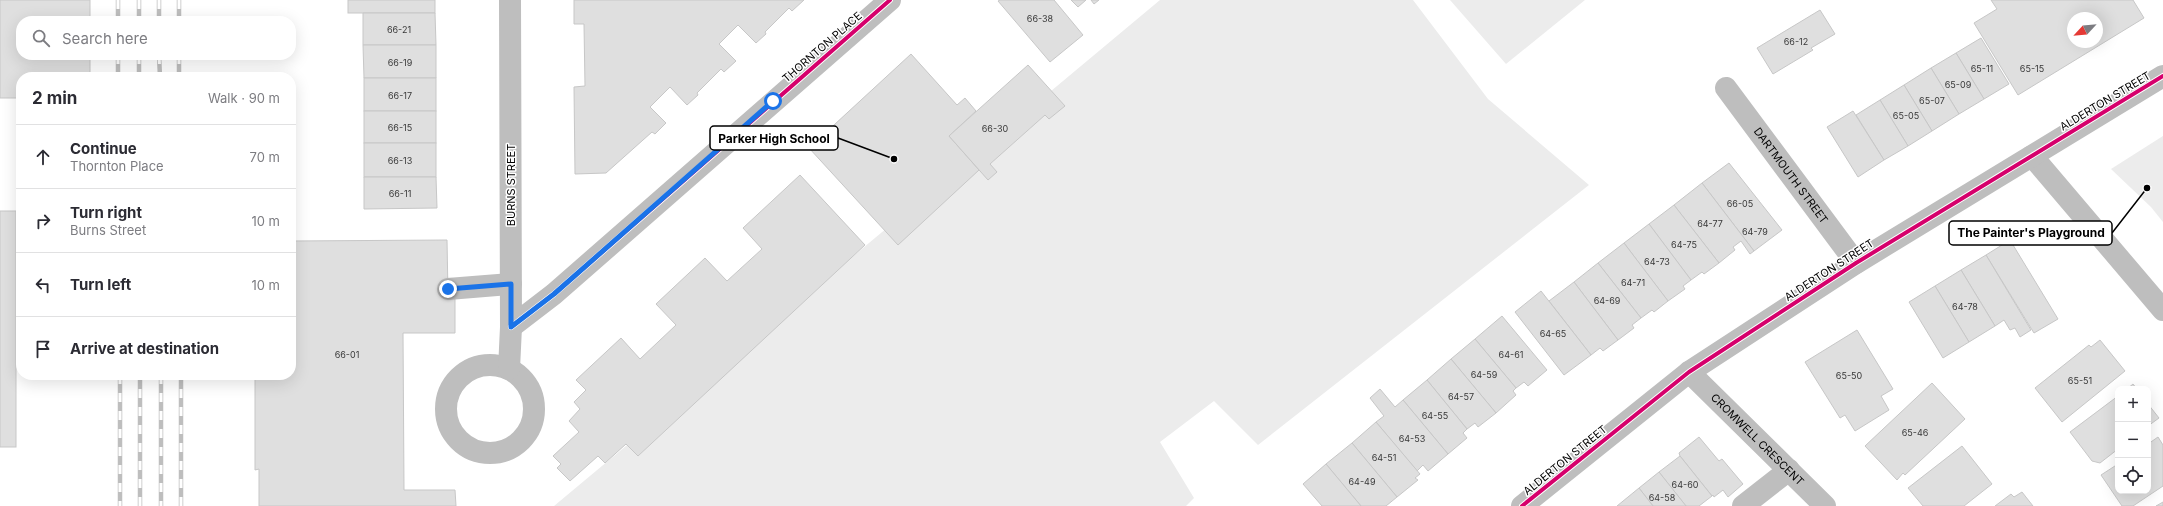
<!DOCTYPE html>
<html lang="en">
<head>
<meta charset="utf-8">
<style>
	body { margin:0; font-family:Inter,sans-serif; background:#f2f2f3; color:#2b2b33 }
	.controls { position:absolute; right:12px; bottom:12px; display:grid; overflow:hidden; border-radius:8px; box-shadow:0 4px 16px #0002 }
	.controls button { width:36px; height:36px; display:grid; place-items:center; padding:0; border:0; border-bottom:1px solid #e1e1e2; background:#fff; color:#2b2b33; font:20px sans-serif }
	.compass { position:absolute; left:2067px; top:12px; width:36px; height:36px; border-radius:50%; background:#fff; box-shadow:0 4px 16px #0002; rotate:244deg }
	.stop { position:absolute; width:12px; height:12px; margin:-9px; border:3px solid #1a73e8; border-radius:50%; background:#fff }
	.stop.end { background:#1a73e8; border-color:#fff; box-shadow:0 1px 4px #0008 }
	.list { margin:0; padding:0; list-style:none }
	h2 { display:flex; justify-content:space-between; align-items:center; height:52px; margin:0; padding:0 16px; font-size:17px }
	h2 small { font-size:13px; font-weight:400; color:#7c7c81 }
	.list li { display:grid; grid-template-columns:26px 1fr auto; gap:12px; align-items:center; box-sizing:border-box; height:64px; padding:0 16px; border-top:1px solid #e1e1e2 }
	.list b { display:block; font-size:15px; white-space:nowrap }
	.list p { margin:0; font-size:13px; white-space:nowrap; color:#7c7c81 }
	.list em { font-size:13px; font-style:normal; color:#7c7c81 }
	.icon { flex:none; width:22px; height:22px; fill:none; stroke:currentColor; stroke-width:2; stroke-linecap:round; stroke-linejoin:round }
	.map { position:relative; flex:none; width:2163px; height:506px; overflow:hidden }
	.search { position:absolute; background:#fff; box-shadow:0 4px 16px #0002; left:16px; top:16px; width:280px; height:44px; display:flex; align-items:center; gap:10px; box-sizing:border-box; padding:0 14px; border-radius:16px; color:#7c7c81; font-size:15px }
	.panel { position:absolute; background:#fff; box-shadow:0 4px 16px #0002; left:16px; top:72px; width:280px; height:308px; border-radius:16px }
	.map>svg:first-child { display:block }
	.green { fill:#ececec }
	.building { fill:#dfdfdf; stroke:#c7c7c7; fill-rule:evenodd }
	.lines { fill:none; stroke-linecap:round; stroke-linejoin:round }
	.minor { stroke:#bebebe; stroke-width:22 }
	.rail-casing { stroke:#bebebe; stroke-width:4.5 }
	.rail { stroke:#fff; stroke-width:3; stroke-dasharray:9; stroke-linecap:butt }
	.cycleway-casing { stroke:#fff; stroke-width:6 }
	.cycleway { stroke:#d6006c; stroke-width:4 }
	.route { stroke:#1a73e8; stroke-width:5 }
	.labels { text-anchor:middle; dominant-baseline:central; stroke-width:3; stroke-linejoin:round; paint-order:stroke }
	.number-label { font-size:9px; fill:#383838 }
	.street-label { font-size:11px; fill:#000; stroke:#fff }
	.leader { fill:none; stroke:#000; stroke-width:1.5 }
	.callout-dot { fill:#000; stroke:#fff; stroke-width:1.5 }
	.callout { fill:#fff; stroke:#000; stroke-width:1.5 }
	.callout-label { font-size:12px; text-anchor:middle; font-weight:bold; fill:#000 }
</style>
</head>
<body>
<div class="map">
<svg width="2163" height="506" viewBox="0 0 2163 506">
	<rect width="100%" height="100%" fill="#fff"/>
	<g class="green">
		<path d="M1160,0h253l75,99 101,86 -331,260 -44,-44 -54,41 34,56 -8,8h-632z"/>
		<path d="M1450,0h135l-79,64z"/>
		<path d="M2163,136v86l-12,-15 -40,-38z"/>
	</g>
	<g class="building">
		<path d="M0,0h90v21h-69v34h69v22h-69v21h-21z"/>
		<rect x="348" y="0" width="87" height="13"/>
		<path d="M574,0h230l-12,11 -3,-3 -24,24 1,2 -10,9 -18,-18 -19,19 17,17 -12,11 -3,-3 -24,24 1,2 -11,10 -17,-18 -20,20 16,16 -11,11 -3,-2 -46,41 -31,1 -1,-87 11,-1 -1,-62h-10z"/>
		<path d="M1000,0h54l29,35 -33,27 -52,-61z"/>
		<path d="M1071,0h15l-8,7z"/>
		<path d="M1091,0h8l-5,4z"/>
		<path d="M1991,0h142l11,18 -126,77 -44,-72 23,-14zM2073,18h24v24h-24z"/>
		<path d="M1820,10l15,24 -24,14 2,2 -40,24 -16,-26z"/>
		<path d="M363,13h72l1,32h-73z"/>
		<path d="M1981,38l28,46 -25,15 -28,-46z"/>
		<path d="M363,45h73v33h-72z"/>
		<path d="M1956,53l28,46 -25,15 -28,-46z"/>
		<path d="M911,54l46,51 8,-7 11,13 -27,25 30,34 -81,75 -89,-97z"/>
		<path d="M1028,65l37,41 -16,13 -4,-4 -55,49 7,8 -9,8 -39,-44z"/>
		<path d="M1931,68l28,46 -27,17 -28,-46z"/>
		<rect x="364" y="78" width="72" height="33"/>
		<path d="M1904,85l28,46 -24,15 -28,-46z"/>
		<path d="M1880,100l28,46 -24,14 -28,-45z"/>
		<rect x="364" y="111" width="72" height="32"/>
		<path d="M1853,111l31,49 -26,17 -31,-50z"/>
		<rect x="364" y="143" width="72" height="34"/>
		<path d="M1729,163l53,67 -28,21 -52,-68z"/>
		<path d="M800,175l65,70 -227,211 -12,-12 -21,19 -7,-7 -28,25 -13,-13 4,-4 -8,-8 26,-24 -10,-11 11,-12 -6,-7 12,-12 -10,-10 45,-42 19,21 36,-34 -20,-21 49,-46 22,23 35,-32 -19,-21z"/>
		<path d="M364,177h72l1,31 -73,1z"/>
		<path d="M1702,183l52,68 -4,3 -9,-13 -8,6 2,3 -16,13 -45,-58z"/>
		<path d="M1674,205l45,58 -15,11 -2,-2 -11,8 -42,-56z"/>
		<rect x="0" y="211" width="16" height="236"/>
		<path d="M1649,224l42,56 -8,6 2,3 -17,12 -44,-58z"/>
		<path d="M447,240l1,54h7v39h-52l1,157h51l1,16h-197v-37l-4,1v-95h36v-134z"/>
		<path d="M2010,240l48,79 -24,14 -48,-78z"/>
		<path d="M1624,243l44,58 -14,11 -2,-2 -11,8 -43,-55z"/>
		<path d="M1986,255l45,75 -11,7 -5,-9 -5,2 -6,-10 -9,6 -34,-56z"/>
		<path d="M1598,263l43,55 -9,7 2,3 -16,12 -44,-58z"/>
		<path d="M1961,270l34,56 -26,16 -34,-56z"/>
		<path d="M1574,282l44,58 -15,11 -3,-3 -9,7 -42,-54z"/>
		<path d="M1935,286l34,56 -26,16 -34,-56z"/>
		<path d="M1541,291l50,64 -27,20 -49,-63z"/>
		<path d="M1502,316l45,54 -19,16 -4,-4 -8,6 -41,-49z"/>
		<path d="M1857,330l36,59 -12,7 8,14 -34,21 -10,-16 -5,3 -35,-56z"/>
		<path d="M1475,339l41,49 -3,3 3,4 -20,18 -45,-54z"/>
		<path d="M2100,340l25,31 -63,51 -27,-34 54,-43 2,2z"/>
		<path d="M1451,359l45,54 -18,14 -3,-4 -8,6 -40,-49z"/>
		<path d="M1427,380l40,49 -4,4 4,5 -19,16 -45,-54z"/>
		<path d="M1932,383l33,36 -60,56 -2,-2 -6,7 -32,-34z"/>
		<path d="M2133,384l4,5h-10z"/>
		<path d="M1380,389l15,18 8,-7 45,54 -20,17 -5,-6 -6,6 -41,-49 8,-6 -14,-18z"/>
		<path d="M2118,396v53l-18,14 -8,-2 -22,-29z"/>
		<path d="M2148,404l11,14 -11,8z"/>
		<path d="M1376,422l44,52 -5,4 3,2 -21,17 -45,-54z"/>
		<path d="M1699,437l20,24 3,-2 21,25 -15,13 -5,-7 -9,7 -1,-2 -1,1 -32,-40 -1,-3z"/>
		<path d="M2158,437l5,8v41l-30,20h-11l-21,-31 17,-11v27h30v-47z"/>
		<path d="M1352,443l45,54 -11,9h-25l-35,-42z"/>
		<path d="M1962,446l30,38 -28,22h-41l-15,-18z"/>
		<path d="M1680,456l32,40 -13,10h-13l-27,-34z"/>
		<path d="M1326,464l35,42h-39l-19,-22z"/>
		<path d="M1659,472l27,34h-33l-14,-18z"/>
		<path d="M1639,488l14,18h-36z"/>
		<path d="M2022,492l11,14h-38l16,-12 3,3z"/>
		<path d="M2163,502v4h-7z"/>
	</g>
	<g class="lines">
		<g class="minor">
			<path id="s1" d="M1726,88l130,175"/>
			<path d="M2032,156l131,154"/>
			<path d="M448,289l63,-5"/>
			<path d="M511,327l43,-33 336,-294"/>
			<circle cx="490" cy="409" r="44"/>
			<path d="M509,369l2,-42 -1,-327"/>
			<path id="s2" d="M1689,372l136,134"/>
			<path d="M1522,506l167,-134 167,-109 307,-187"/>
			<path d="M1743,506l46,-36"/>
		</g>
		<g class="rail-casing">
			<g id="rail">
				<path d="M118,0v21"/>
				<path d="M139,0v21"/>
				<path d="M159,0v21"/>
				<path d="M179,0v21"/>
				<path d="M118,55v22"/>
				<path d="M139,55v22"/>
				<path d="M159,55l1,22"/>
				<path d="M179,55v22"/>
				<path d="M120,375v131"/>
				<path d="M161,375v131"/>
				<path d="M140,506v-131"/>
				<path d="M181,506v-131"/>
			</g>
		</g>
		<use href="#rail" class="rail"/>
		<g class="cycleway-casing">
			<g id="cycleway">
				<path d="M511,327l43,-33 336,-294"/>
				<path d="M1522,506l167,-134 167,-109 307,-187"/>
			</g>
		</g>
		<use href="#cycleway" class="cycleway"/>
	</g>
	<g class="lines">
		<path class="route" d="M448,289l63,-5v43l43,-33 219,-193"/>
	</g>
	<g class="labels">
		<g class="number-label">
			<text x="1040" y="18">66-38</text>
			<text x="399" y="29">66-21</text>
			<text x="1796" y="41">66-12</text>
			<text x="400" y="62">66-19</text>
			<text x="1982" y="68">65-11</text>
			<text x="2032" y="68">65-15</text>
			<text x="1958" y="84">65-09</text>
			<text x="400" y="95">66-17</text>
			<text x="1932" y="100">65-07</text>
			<text x="1906" y="115">65-05</text>
			<text x="400" y="127">66-15</text>
			<text x="995" y="128">66-30</text>
			<text x="400" y="160">66-13</text>
			<text x="400" y="193">66-11</text>
			<text x="1740" y="203">66-05</text>
			<text x="1710" y="223">64-77</text>
			<text x="1755" y="231">64-79</text>
			<text x="1684" y="244">64-75</text>
			<text x="1657" y="261">64-73</text>
			<text x="1633" y="282">64-71</text>
			<text x="1607" y="300">64-69</text>
			<text x="1965" y="306">64-78</text>
			<text x="1553" y="333">64-65</text>
			<text x="347" y="354">66-01</text>
			<text x="1511" y="354">64-61</text>
			<text x="1484" y="374">64-59</text>
			<text x="1849" y="375">65-50</text>
			<text x="2080" y="380">65-51</text>
			<text x="1461" y="396">64-57</text>
			<text x="1435" y="415">64-55</text>
			<text x="1915" y="432">65-46</text>
			<text x="1412" y="438">64-53</text>
			<text x="1384" y="457">64-51</text>
			<text x="1362" y="481">64-49</text>
			<text x="1685" y="484">64-60</text>
			<text x="1662" y="497">64-58</text>
		</g>
		<g class="street-label">
			<text transform="translate(822 47) rotate(-41)">THORNTON PLACE</text>
			<text transform="translate(2105 101) rotate(-31)">ALDERTON STREET</text>
			<text stroke="none"><textPath href="#s1" startOffset="109">DARTMOUTH STREET</textPath></text>
			<text transform="translate(511 185) rotate(-90)">BURNS STREET</text>
			<text transform="translate(1829 270) rotate(-33)">ALDERTON STREET</text>
			<text stroke="none"><textPath href="#s2" startOffset="96">CROMWELL CRESCENT</textPath></text>
			<text transform="translate(1565 460) rotate(-39)">ALDERTON STREET</text>
		</g>
	</g>
	<path class="leader" d="M894 159L838 138M2147 188L2112 233"/>
	<g class="callout-dot">
		<circle cx="894" cy="159" r="4"/>
		<circle cx="2147" cy="188" r="4"/>
	</g>
	<g class="callout">
		<rect x="710" y="126" width="128" height="24" rx="4"/>
		<rect x="1949" y="221" width="163" height="24" rx="4"/>
	</g>
	<g class="callout-label">
		<text x="774" y="143">Parker High School</text>
		<text x="2031" y="237">The Painter's Playground</text>
	</g>
</svg>
<div class="controls">
<button>+</button>
<button>−</button>
<button><svg class="icon" aria-label="locate" viewBox="0 0 24 24"><circle cx="12" cy="12" r="6"/><path d="M12 2v4M12 18v4M2 12h4M18 12h4"/></svg></button>
</div>
<svg class="compass" viewBox="-18 -18 36 36"><path d="M0-13l5 13h-10z" fill="#e53935"/><path d="M0 13l5-13h-10z" fill="#7c7c81"/></svg>
<div class="stop" style="left:773px;top:101px"></div>
<div class="stop end" style="left:448px;top:289px"></div>
<div class="search"><svg class="icon" aria-label="search" viewBox="0 0 24 24"><circle cx="10" cy="10" r="6"/><path d="M15 15l6 6"/></svg>Search here</div>
<section class="panel">
<h2>2 min<small>Walk · 90 m</small></h2>
<ul class="list">
<li><svg class="icon" aria-label="ahead" viewBox="0 0 24 24"><path d="M12 20V5M6 11l6-6 6 6"/></svg><div><b>Continue</b><p>Thornton Place</p></div><em>70 m</em></li>
<li><svg class="icon" aria-label="right" viewBox="0 0 24 24"><path d="M7 20v-9h11M14 6l5 5-5 5"/></svg><div><b>Turn right</b><p>Burns Street</p></div><em>10 m</em></li>
<li><svg class="icon" aria-label="left" viewBox="0 0 24 24"><path d="M17 20v-9H6M10 6l-5 5 5 5"/></svg><div><b>Turn left</b></div><em>10 m</em></li>
<li><svg class="icon" aria-label="arrive" viewBox="0 0 24 24"><path d="M6 21V4h12l-3 4 3 4H6"/></svg><div><b>Arrive at destination</b></div></li>
</ul>
</section>
</div>
</body>
</html>
